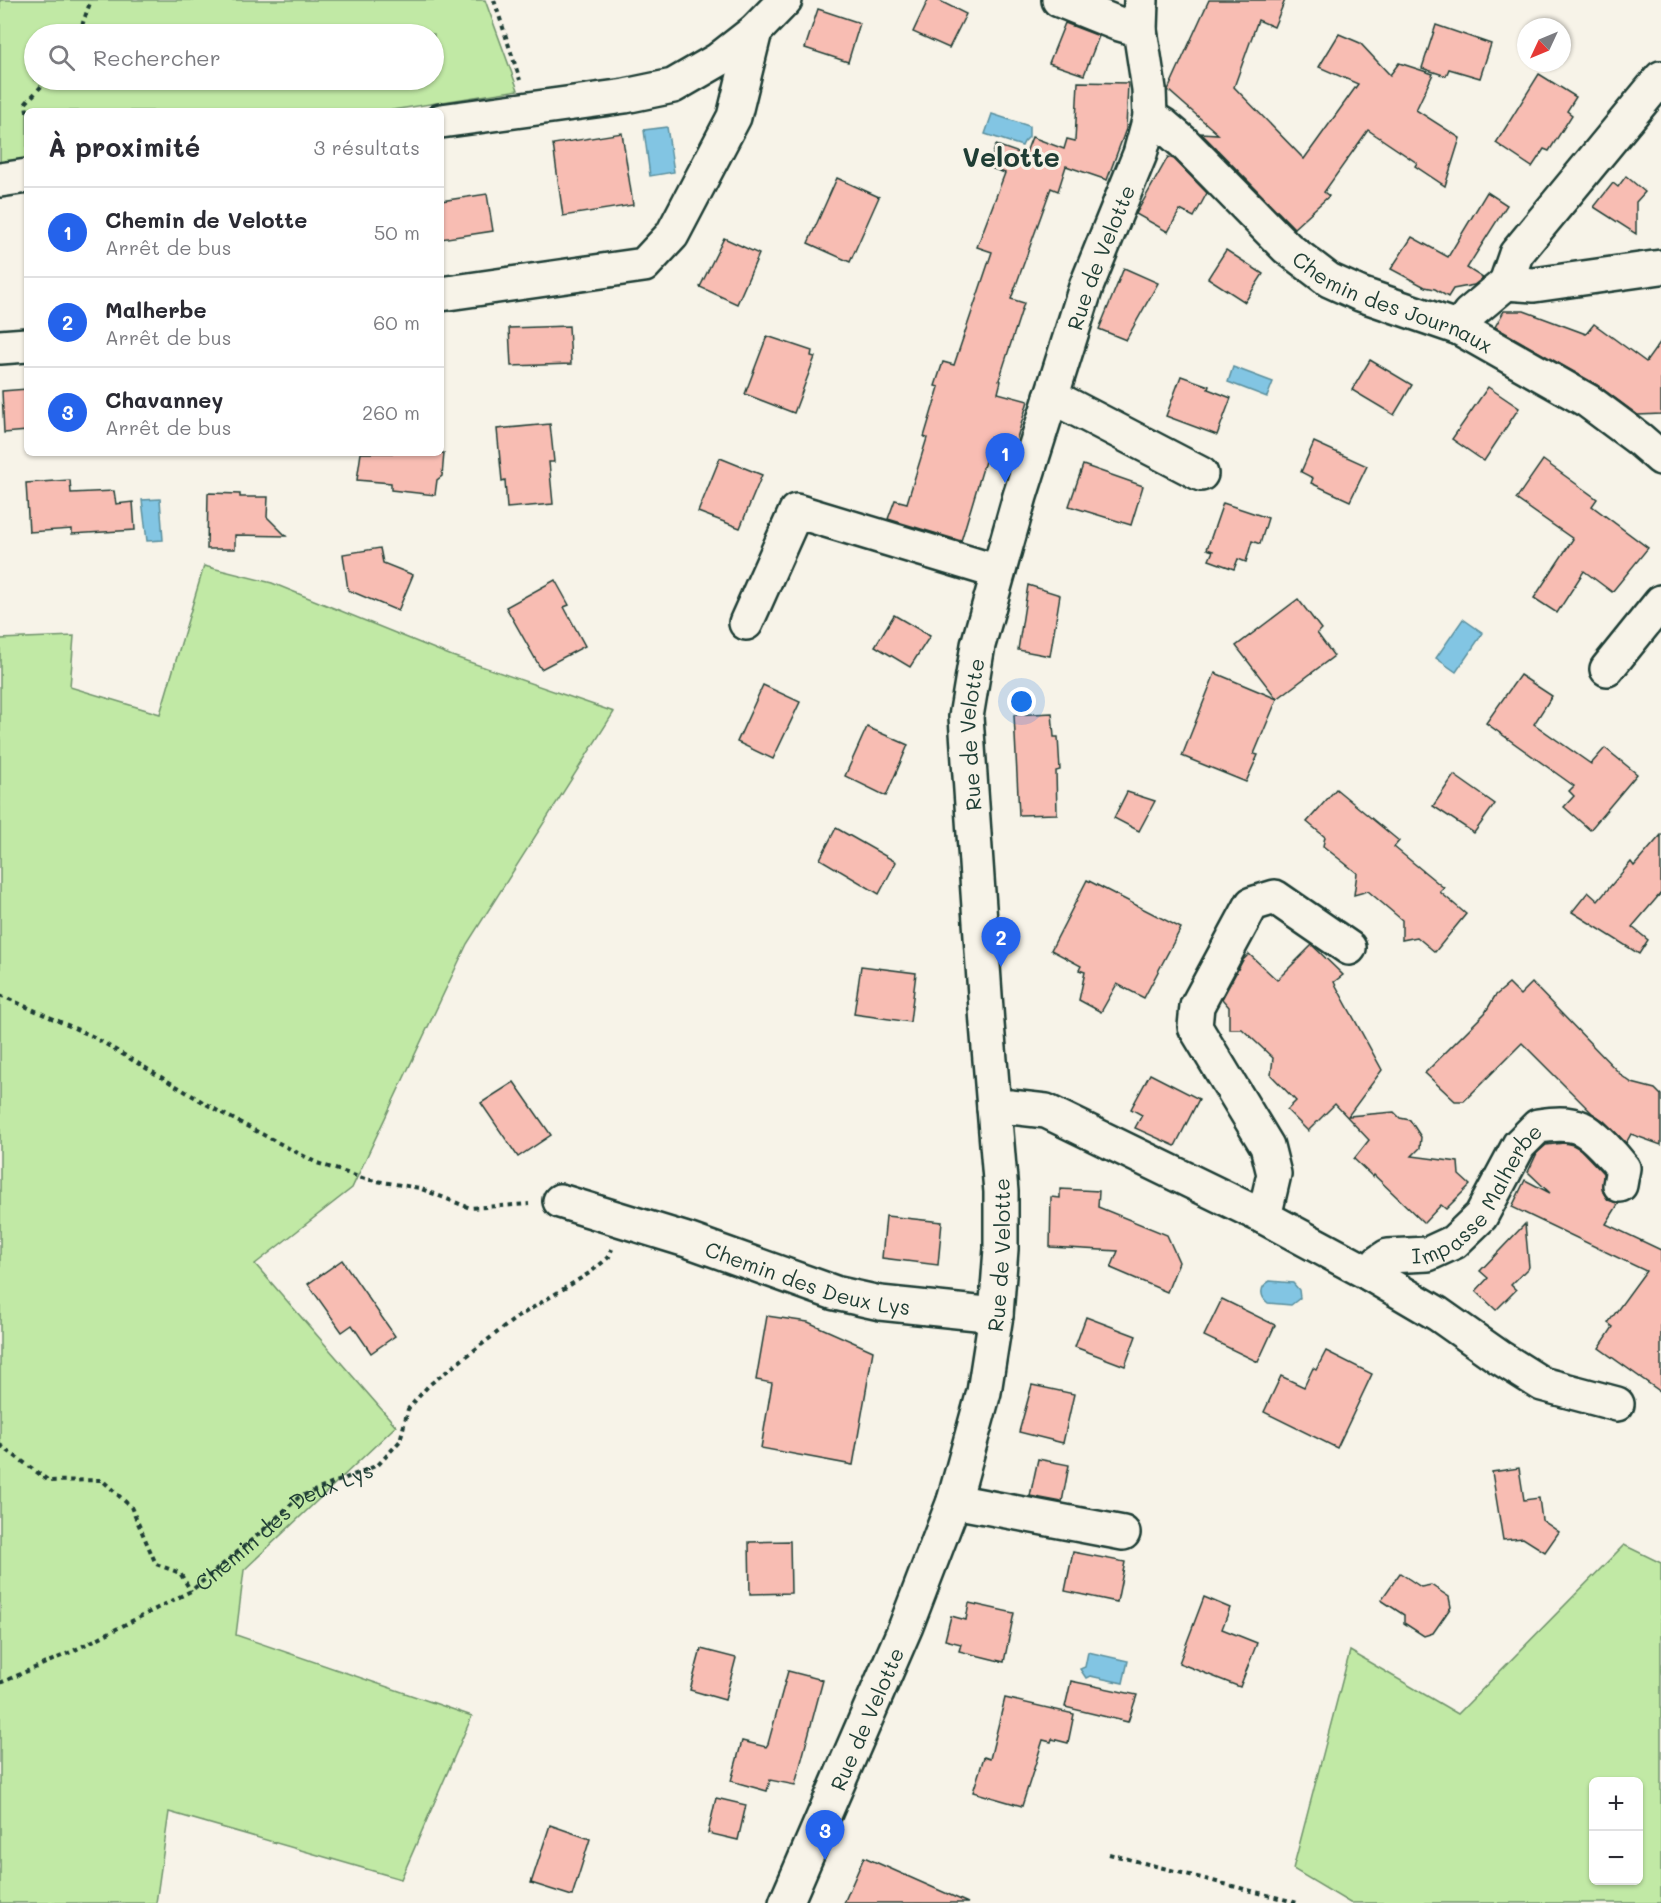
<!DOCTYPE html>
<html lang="fr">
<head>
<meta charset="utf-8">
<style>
	body { margin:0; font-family:Mali,sans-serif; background:#f2f2f3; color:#2b2b33 }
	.controls { position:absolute; right:18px; bottom:18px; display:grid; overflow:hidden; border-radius:9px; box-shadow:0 2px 4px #0004 }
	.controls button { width:54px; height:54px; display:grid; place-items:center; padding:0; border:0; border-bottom:2px solid #e1e1e2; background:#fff; color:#2b2b33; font:30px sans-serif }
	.compass { position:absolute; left:1517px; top:18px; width:54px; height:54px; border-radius:50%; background:#fff; box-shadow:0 2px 4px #0004; rotate:226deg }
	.you { position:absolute; left:1022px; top:702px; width:21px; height:21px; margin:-15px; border:4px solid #fff; border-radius:50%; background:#1a73e8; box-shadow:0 0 0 9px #1a73e833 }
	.badge { display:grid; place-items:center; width:39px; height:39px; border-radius:50%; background:#2563eb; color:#fff; font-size:20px; font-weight:700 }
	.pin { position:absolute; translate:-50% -50px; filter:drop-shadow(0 2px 3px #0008) }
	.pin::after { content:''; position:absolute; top:32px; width:21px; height:18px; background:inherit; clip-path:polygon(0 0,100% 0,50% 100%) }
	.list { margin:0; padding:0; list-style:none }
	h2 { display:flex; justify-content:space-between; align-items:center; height:78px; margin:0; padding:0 24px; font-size:26px }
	h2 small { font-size:20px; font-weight:400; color:#7c7c81 }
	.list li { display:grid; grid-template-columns:39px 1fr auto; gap:18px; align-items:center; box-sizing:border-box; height:90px; padding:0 24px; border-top:2px solid #e1e1e2 }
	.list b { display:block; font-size:22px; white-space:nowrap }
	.list p { margin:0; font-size:20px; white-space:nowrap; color:#7c7c81 }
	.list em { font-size:20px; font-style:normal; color:#7c7c81 }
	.icon { flex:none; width:33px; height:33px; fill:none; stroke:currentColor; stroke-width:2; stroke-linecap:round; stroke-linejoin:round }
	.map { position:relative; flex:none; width:1661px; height:1903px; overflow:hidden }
	.search { position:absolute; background:#fff; box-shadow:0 2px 4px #0004; left:24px; top:24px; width:420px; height:66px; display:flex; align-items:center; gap:15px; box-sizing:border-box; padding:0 21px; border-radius:33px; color:#7c7c81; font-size:22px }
	.panel { position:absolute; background:#fff; box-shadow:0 2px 4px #0004; left:24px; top:108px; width:420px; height:348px; border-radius:9px }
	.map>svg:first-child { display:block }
	.green { fill:#c1e9a5; stroke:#70936c; stroke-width:1.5; fill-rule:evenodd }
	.water { fill:#82c5e3; stroke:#5a8f9d; stroke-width:1.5 }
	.building { fill:#f8bdb3; stroke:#1f3d34; stroke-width:1.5 }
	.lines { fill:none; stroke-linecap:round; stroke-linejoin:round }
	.minor-casing { stroke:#1f3d34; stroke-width:38 }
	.path { stroke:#1f3d34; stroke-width:4; stroke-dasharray:4.5 4.5; stroke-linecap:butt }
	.minor { stroke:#f7f3e8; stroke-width:33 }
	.labels { text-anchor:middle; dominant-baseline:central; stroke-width:6; stroke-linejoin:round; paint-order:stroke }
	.street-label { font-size:21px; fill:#1f3d34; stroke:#f7f3e8 }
	.district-label { font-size:27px; font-weight:bold; fill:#1f3d34; stroke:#f7f3e8 }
</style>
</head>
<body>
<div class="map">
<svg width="1661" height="1903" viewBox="0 0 1661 1903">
	<rect width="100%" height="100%" fill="#f7f3e8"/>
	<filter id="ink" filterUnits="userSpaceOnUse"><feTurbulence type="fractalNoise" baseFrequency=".0167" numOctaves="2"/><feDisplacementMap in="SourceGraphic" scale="12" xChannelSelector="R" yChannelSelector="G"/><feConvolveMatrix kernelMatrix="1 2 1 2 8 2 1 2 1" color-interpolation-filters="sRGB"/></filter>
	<g filter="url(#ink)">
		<g class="green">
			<path d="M0,0h485l33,90 -132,21h-359v52l-27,3zM34,34h400v46h-400z"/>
			<path d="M204,566l68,17 180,73 162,56 -147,232 -115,244 -97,76 141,162 -152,144 -8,65 236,81 -71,163 -232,-67 -13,91h-156v-1264l74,-3 -4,51 90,27z"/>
			<path d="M1624,1545l37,18v340h-311l-57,-34 57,-218 108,63zM1594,1782h44v98h-44z"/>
		</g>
		<g class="water">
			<path d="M992,114l37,12v11l-5,5 -2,4 -37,-12z"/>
			<path d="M667,127l7,45 -24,4 -6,-46z"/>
			<path d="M1233,367l40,15 -6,15 -39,-15z"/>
			<path d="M160,499l3,41 -16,1 -5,-41z"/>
			<path d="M1463,619l20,14 -27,39 -20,-14z"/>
			<path d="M1270,1281l23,2 6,7 1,8 -9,7 -23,-2c-9,-7 -8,-17 2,-22z"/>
			<path d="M1088,1652l40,9 -5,22 -33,-7 -4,2 -6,-9 5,-2z"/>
		</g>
		<g class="building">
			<path d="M928,0h10l28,14 -17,34 -36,-16z"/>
			<path d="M1209,0h76l-11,27 -16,-7 -24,67 70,72 54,-75 -39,-17 20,-33 21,9 30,32 9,-12 34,11 -17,36 44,28 -15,48 -30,-20 2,-3 -49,-33 -44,62 5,4 -35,32 -93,-95 17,1 -50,-44z"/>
			<path d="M818,9l42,14 -12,39 -43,-14z"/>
			<path d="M1065,23l34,13 -15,39 -35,-12z"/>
			<path d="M1436,25l55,19 -11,34 -31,-9 -3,7 -24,-8z"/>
			<path d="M1539,74l37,23 -9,14 5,4 -23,36 -5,-2 -12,18 -36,-24z"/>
			<path d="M1078,82l50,1 -2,46 -19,51 -41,-14 -8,25 -7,-3 -40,111 13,4 -25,77 2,1 -3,12 30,8 -19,64 -23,-7 -25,83 -73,-22 7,-19 12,3 20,-65 -3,-1 15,-50 -4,-1 8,-24 11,3 38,-113 -15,-5 28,-74 -17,-6 8,-22 29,10 7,-18 32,12 3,-10 8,2z"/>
			<path d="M622,133l11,72 -70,11 -10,-72z"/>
			<path d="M1168,157l6,2 33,34 -13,24 -14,-7 -12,22 -32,-18z"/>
			<path d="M1626,176l19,16 -9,10v32l-42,-27 19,-24 5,4z"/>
			<path d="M837,178l42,19 -29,65 -42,-19z"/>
			<path d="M1487,192l20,13 -40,63 16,10 -9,7 -21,4 -5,8 -13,-8 -10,-2 -34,-18 21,-32 36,20z"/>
			<path d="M487,194l6,37 -52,8v-38z"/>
			<path d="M724,238l35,16 -22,50 -37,-17z"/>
			<path d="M1226,250l37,24 -18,28 -37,-24z"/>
			<path d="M1124,268l34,15 -32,57 -27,-11z"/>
			<path d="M1504,311h20l62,23 8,-10 52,38 15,-21v73l-23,1 -41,-30 -102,-58z"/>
			<path d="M569,326l2,38 -60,2 -2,-38z"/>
			<path d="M767,336l45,15 -1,5 4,1 -21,56 -49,-19z"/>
			<path d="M1370,360l42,25 -18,30 -42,-25z"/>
			<path d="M1181,376l28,10 -1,3 23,9 -14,37 -51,-19z"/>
			<path d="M1488,387l31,21 -35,53 -32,-22z"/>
			<path d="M27,389v42l-23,2 -2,-42z"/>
			<path d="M550,424l4,38h-5l4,42 -46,4 -2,-28 -3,1 -5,-52z"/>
			<path d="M1314,442l53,24 -17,35 -39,-18 2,-5 -12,-6z"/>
			<path d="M361,453h83l-2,23 -5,4 -2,15 -44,-5v-7l-34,-3z"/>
			<path d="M720,458l42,17 -22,53 -42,-16z"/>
			<path d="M1543,460l54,39 -5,7 56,42 -36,44 -28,-21 -27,42 -23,-15 39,-59 -57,-40z"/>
			<path d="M1083,465l60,21 -12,39 -62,-19z"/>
			<path d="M70,480l1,13 43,-2 2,13 17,-2 2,28 -63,4v-5l-43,3 -3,-49z"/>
			<path d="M208,493l32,1v3h28l-1,20 19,19 -51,-1v14h-28z"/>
			<path d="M1223,503l45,15 -8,26 -8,-3 -6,21 -8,-3 -4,10 -25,-9 4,-9 -6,-2z"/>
			<path d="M380,548l3,15 30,12 -15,36 -50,-21 -5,-36z"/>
			<path d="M555,580l14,25 -5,2 21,39 -44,23 -35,-62z"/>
			<path d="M1028,585l32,10 -10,61 -32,-6z"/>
			<path d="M1298,599l23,30 -4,4 17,23 -57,43 -41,-53z"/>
			<path d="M894,615l36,21 -20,31 -35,-21z"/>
			<path d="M1215,673l62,26 -23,55 4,1 -12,27 -64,-26z"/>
			<path d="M1520,675l32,21 -18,28 57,40 14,-16 32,26 -47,56 -26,-23 10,-11 -5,-5 5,-5 -88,-63z"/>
			<path d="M763,685l37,17 -27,57 -36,-17z"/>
			<path d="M1052,713l2,24h4l2,33 -4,1 1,43 -38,1 -5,-100z"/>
			<path d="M867,727l41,18 -22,51 -41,-20z"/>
			<path d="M1454,775l41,29 -21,29 -41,-27z"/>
			<path d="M1336,789l63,52 -5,6 50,41 -4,4 26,22 -31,38 -18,-15 -15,3v-20l-34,-29 -14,4 3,-22 -34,-27 2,-9 -18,-15z"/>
			<path d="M1127,792l28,9 -16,30 -25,-13z"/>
			<path d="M836,828l60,34 -17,32 -59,-35z"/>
			<path d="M1661,835v58l-29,34 16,13 -9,14 -67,-42 16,-20 10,9 33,-39 3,4z"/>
			<path d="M1087,880l94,48 -37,70 -27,-14 -16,28 -22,-12 6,-28 -6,-2 2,-4 -30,-16z"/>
			<path d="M1312,945l31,30 -9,7 48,88 -34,46 46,-4 6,6 10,2 11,17 -1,11 -8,8 46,6 1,13 11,10 -24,24 -5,-4 -17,18 -50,-48 -1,2 -19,-18 15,-19 -34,-36 -27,27 -21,-21 9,-9 -25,-26 2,-17 -31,-29h-13v-22l-7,-8 21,-39 6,-6 28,26z"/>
			<path d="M861,966l55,7 -6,49 -56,-8z"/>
			<path d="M1532,983l90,93 10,7 23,6 6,6v50l-30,-11 -5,9 -22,-22 -12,-8 -70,-70 -58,58h-9l-30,-28 60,-60 10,-17 14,-12 11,11z"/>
			<path d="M1150,1074l49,25 -24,47 -40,-18 7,-13 -11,-6z"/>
			<path d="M514,1082l37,53 -33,22 -37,-54z"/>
			<path d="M1564,1143l9,2 7,4 23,24v19l5,8 11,3 -13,21 55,26v142l-62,-44 14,-21 -5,-4 38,-52 -134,-64 13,-27 25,13 -22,-21 9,-19 9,-8z"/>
			<path d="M1060,1189l39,2 -1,16 69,28 12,27 -12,30 -56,-24 7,-17 -68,-4 1,-50 9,1z"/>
			<path d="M886,1216l56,6 -4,43 -56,-7z"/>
			<path d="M1525,1224l4,43 -18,18 5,5 -20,20 -20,-19 12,-13 -8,-7z"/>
			<path d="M342,1260l53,76 -24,17 -19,-28 -10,7 -34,-48z"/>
			<path d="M1222,1299l53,26 -17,37 -54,-26z"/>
			<path d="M767,1316l41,6 65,29 -20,114 -92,-17 11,-65 -16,-3z"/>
			<path d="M1086,1317l50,19 -11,30 -50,-19z"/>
			<path d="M1326,1351l46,23 -35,74 -73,-36 17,-36 23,11 9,-19 3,2z"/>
			<path d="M1032,1385l42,9 -11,49 -44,-11z"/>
			<path d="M1038,1459l31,6 -7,37 -32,-6z"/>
			<path d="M1519,1468l5,32 15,-2 3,22 17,12 -14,20 -22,-14 -20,2 -11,-68z"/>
			<path d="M790,1541l1,52 -41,1 -1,-52z"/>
			<path d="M1073,1552l52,10 -8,40 -52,-11z"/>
			<path d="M1400,1573l21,14 10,-2 18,12 2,10 -18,26 -9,3 -20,-13v-8l-23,-15z"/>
			<path d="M1204,1597l26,11 -8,21 35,14 -17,44 -61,-24z"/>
			<path d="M969,1603l45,10 -10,49 -45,-11 2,-7 -16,-4 6,-24 15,4z"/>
			<path d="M701,1649l35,9 -11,42 -35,-10z"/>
			<path d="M788,1671l35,9 -28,105 -25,-5 -3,11 -36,-10 11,-40 24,6 2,-3z"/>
			<path d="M1071,1681l66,14 -9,27 -63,-15z"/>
			<path d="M1005,1698l69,16 -6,29 -16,-4 -1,3 -8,-2 -21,66 -49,-14 11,-35 6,2z"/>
			<path d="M716,1798l30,7 -8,35 -30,-7z"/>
			<path d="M550,1825l40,14 -18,57 -41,-13z"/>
			<path d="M864,1857l104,46h-124z"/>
		</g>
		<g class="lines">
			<g class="minor-casing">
				<g id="minor">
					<path d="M1059,0l57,23 24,7"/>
					<path id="s2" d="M1150,117l13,8 21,18 103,105 42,32 31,14 99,34 129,73 51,38 22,19"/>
					<path d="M441,121l184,-25 48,-10 45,-26 37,-29 30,-31"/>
					<path d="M0,180l27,-4"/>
					<path d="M1506,283l10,-29 145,-176"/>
					<path d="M441,294l203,-29 28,-30 62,-118 21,-86"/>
					<path d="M1459,328l10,-14 37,-31 28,2 127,-18"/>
					<path d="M0,347l27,-2"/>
					<path d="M1051,396l150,78"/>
					<path d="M746,623l50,-112 202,61"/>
					<path d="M1607,669l54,-67"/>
					<path d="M994,1108l16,-1 36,4 218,106 106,57 68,40 61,43 43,27 75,20"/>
					<path id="s3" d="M560,1201l130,40 145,52 45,10 116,12"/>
					<path d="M1264,1217l10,-43 -7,-28 -72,-119 2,-21 55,-102 23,-7 74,51"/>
					<path id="s4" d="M1370,1274l9,-12 9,-6 40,-2 26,-12 27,-26 38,-71 19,-19c14,-2 30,-4 43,2 12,5 34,30 42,40l-3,17"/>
					<path d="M954,1501l169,32"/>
					<path id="s5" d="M786,1903l120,-277 48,-125 30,-109 12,-77 5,-66v-57l-14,-168 -21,-307 12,-72 42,-149 66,-209 54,-133 10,-37 -1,-28 -9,-59 1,-30"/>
				</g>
			</g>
			<g class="path">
				<path d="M494,0l26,80"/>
				<path d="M79,34l12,-34"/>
				<path d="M27,112l-1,-9 21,-23"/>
				<path d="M0,995l92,41 126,75 99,52 48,16 54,9 51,20 59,-4"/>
				<path d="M0,1445l49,36 53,-1 29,27 25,57 24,9 11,18"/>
				<path id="s1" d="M0,1683l71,-31 120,-61 69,-58 39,-36 79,-32 22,-24 8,-32 21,-24 87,-67 75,-46 18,-15 3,-8"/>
				<path d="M1109,1854l189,49"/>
			</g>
			<use href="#minor" class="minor"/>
		</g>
	</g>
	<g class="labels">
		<g class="street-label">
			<text stroke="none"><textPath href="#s5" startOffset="1706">Rue de Velotte</textPath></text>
			<text stroke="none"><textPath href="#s2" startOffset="310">Chemin des Journaux</textPath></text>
			<text stroke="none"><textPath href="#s5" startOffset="1209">Rue de Velotte</textPath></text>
			<text stroke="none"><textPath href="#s4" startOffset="144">Impasse Malherbe</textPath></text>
			<text stroke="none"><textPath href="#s5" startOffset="687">Rue de Velotte</textPath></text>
			<text stroke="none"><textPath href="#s3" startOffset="260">Chemin des Deux Lys</textPath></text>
			<text stroke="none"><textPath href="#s1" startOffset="327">Chemin des Deux Lys</textPath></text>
			<text stroke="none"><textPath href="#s5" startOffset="201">Rue de Velotte</textPath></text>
		</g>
		<g class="district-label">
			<text x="1011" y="156">Velotte</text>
		</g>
	</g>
</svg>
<div class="controls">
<button>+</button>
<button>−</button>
</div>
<svg class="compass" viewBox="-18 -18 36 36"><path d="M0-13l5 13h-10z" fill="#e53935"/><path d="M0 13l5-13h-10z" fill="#7c7c81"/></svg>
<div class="you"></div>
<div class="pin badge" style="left:1005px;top:483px">1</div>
<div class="pin badge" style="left:1001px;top:967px">2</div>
<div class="pin badge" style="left:825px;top:1860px">3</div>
<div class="search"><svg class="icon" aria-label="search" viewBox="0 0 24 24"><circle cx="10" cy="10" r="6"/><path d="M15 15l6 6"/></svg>Rechercher</div>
<section class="panel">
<h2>À proximité<small>3 résultats</small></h2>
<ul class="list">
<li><span class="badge">1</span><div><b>Chemin de Velotte</b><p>Arrêt de bus</p></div><em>50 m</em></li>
<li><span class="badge">2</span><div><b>Malherbe</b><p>Arrêt de bus</p></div><em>60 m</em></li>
<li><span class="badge">3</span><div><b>Chavanney</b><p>Arrêt de bus</p></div><em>260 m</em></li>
</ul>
</section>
</div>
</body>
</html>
